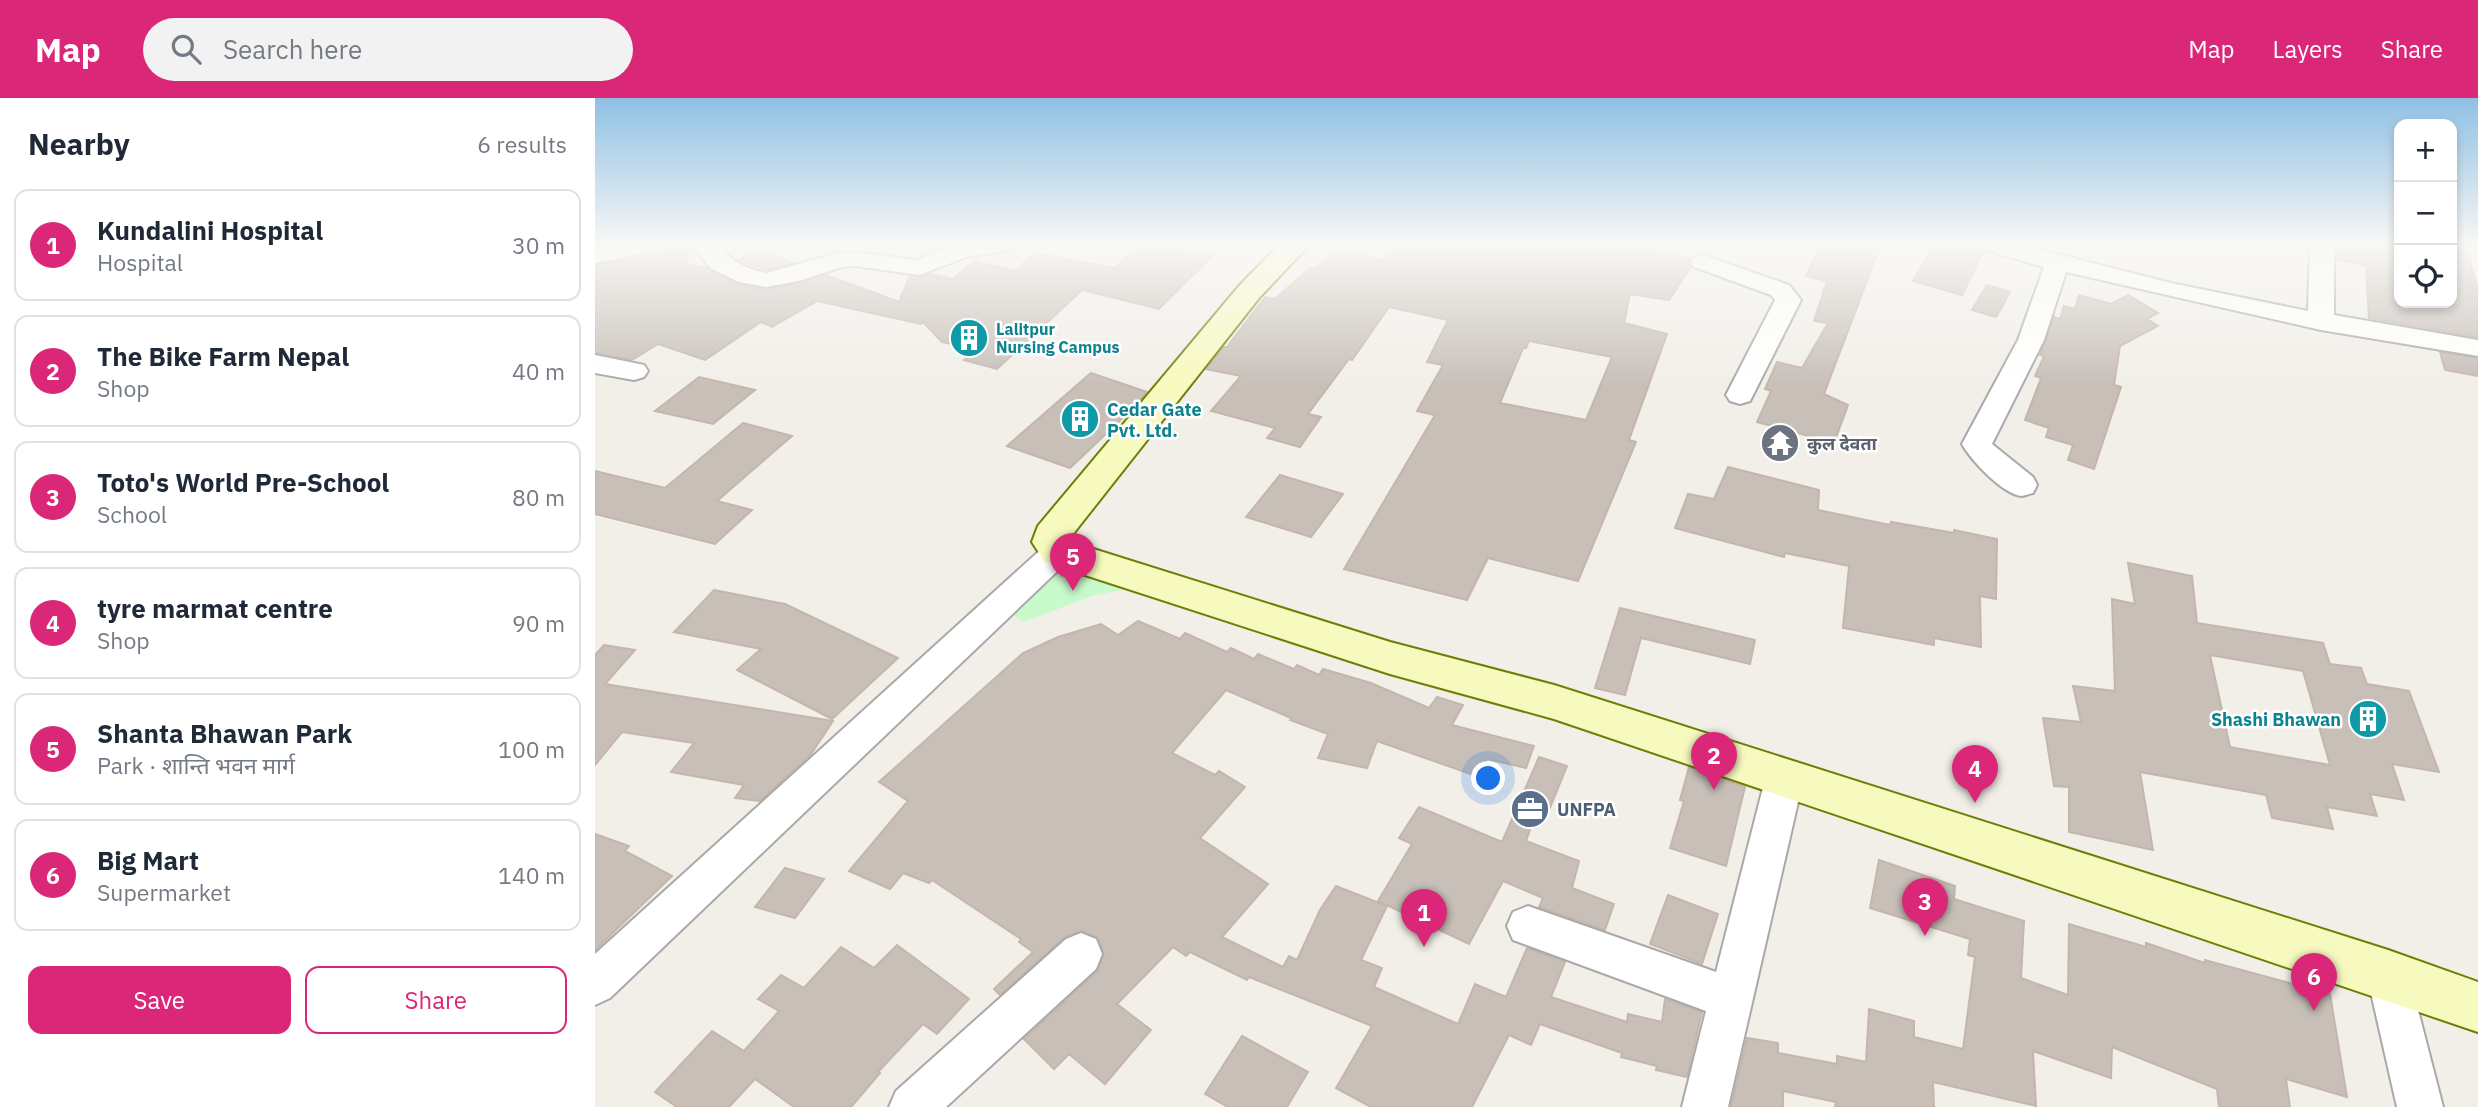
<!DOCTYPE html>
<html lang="en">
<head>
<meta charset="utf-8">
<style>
	body { margin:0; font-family:"IBM Plex Sans","Noto Sans Devanagari",sans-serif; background:#f2f2f3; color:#1f2937 }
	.controls { position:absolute; right:21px; top:21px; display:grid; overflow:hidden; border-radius:14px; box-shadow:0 4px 10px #0003 }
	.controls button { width:63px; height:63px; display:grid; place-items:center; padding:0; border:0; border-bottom:2px solid #e0e1e3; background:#fff; color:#1f2937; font:35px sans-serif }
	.you { position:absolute; left:894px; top:681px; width:24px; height:24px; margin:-18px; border:5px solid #fff; border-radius:50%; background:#1a73e8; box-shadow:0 0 0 10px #1a73e833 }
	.badge { display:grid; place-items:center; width:46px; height:46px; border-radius:50%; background:#db2777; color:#fff; font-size:23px; font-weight:700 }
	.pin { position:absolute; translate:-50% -58px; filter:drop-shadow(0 2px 4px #0008) }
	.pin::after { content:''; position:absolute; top:37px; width:24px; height:21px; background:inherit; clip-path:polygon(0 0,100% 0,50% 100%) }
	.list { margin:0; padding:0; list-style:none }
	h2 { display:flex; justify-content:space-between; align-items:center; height:91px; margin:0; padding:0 28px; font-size:30px }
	h2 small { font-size:23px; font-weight:400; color:#747a83 }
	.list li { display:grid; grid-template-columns:46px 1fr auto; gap:21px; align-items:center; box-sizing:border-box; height:112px; margin:0 14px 14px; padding:0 14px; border:2px solid #e0e1e3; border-radius:14px }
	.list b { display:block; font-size:26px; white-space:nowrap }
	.list p { margin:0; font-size:23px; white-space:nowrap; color:#747a83 }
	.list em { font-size:23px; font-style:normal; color:#747a83 }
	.actions { display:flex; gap:14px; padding:21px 28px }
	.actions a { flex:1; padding:16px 0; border:2px solid #db2777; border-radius:14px; text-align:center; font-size:24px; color:#db2777 }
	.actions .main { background:#db2777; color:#fff }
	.icon { flex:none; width:38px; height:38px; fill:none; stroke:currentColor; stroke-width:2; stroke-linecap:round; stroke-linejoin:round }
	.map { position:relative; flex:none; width:1883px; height:1009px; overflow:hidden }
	header { display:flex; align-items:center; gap:42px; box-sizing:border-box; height:98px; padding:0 35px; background:#db2777; color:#fff }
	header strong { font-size:33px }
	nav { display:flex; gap:38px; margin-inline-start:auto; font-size:24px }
	.search { width:490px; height:63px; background:#f2f2f3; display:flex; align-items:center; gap:18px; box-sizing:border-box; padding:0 24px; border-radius:38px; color:#747a83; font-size:26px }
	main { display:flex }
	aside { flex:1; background:#fff }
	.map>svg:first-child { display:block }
	.park { fill:#c8facc }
	.building { fill:#c7bfb8; stroke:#c4b6ab; stroke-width:2; fill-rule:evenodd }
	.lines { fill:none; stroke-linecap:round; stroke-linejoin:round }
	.street-casing { stroke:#a9a9a9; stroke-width:4 }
	.secondary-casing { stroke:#707d05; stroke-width:4 }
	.street { fill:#fff; fill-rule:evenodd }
	.secondary { fill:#f7fabf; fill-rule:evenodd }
	.labels { text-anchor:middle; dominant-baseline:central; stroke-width:5; stroke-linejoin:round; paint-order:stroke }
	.far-culture-label { font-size:16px; font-weight:bold; fill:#0d838f; stroke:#fff; text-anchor:start }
	.culture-label { font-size:18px; font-weight:bold; fill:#0d838f; stroke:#fff; text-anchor:start }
	.worship-label { font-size:18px; font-weight:bold; fill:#5b616d; stroke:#fff; text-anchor:start }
	.service-label { font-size:18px; font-weight:bold; fill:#4e5e75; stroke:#fff; text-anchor:start }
</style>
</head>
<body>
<header>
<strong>Map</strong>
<div class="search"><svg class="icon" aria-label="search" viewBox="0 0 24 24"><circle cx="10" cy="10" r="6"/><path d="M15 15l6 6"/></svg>Search here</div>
<nav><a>Map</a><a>Layers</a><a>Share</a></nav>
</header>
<main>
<aside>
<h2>Nearby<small>6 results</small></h2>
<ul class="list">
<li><span class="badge">1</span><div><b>Kundalini Hospital</b><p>Hospital</p></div><em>30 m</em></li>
<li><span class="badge">2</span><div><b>The Bike Farm Nepal</b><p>Shop</p></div><em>40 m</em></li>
<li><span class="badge">3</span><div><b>Toto's World Pre-School</b><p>School</p></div><em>80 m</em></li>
<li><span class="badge">4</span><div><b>tyre marmat centre</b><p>Shop</p></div><em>90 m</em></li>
<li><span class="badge">5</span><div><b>Shanta Bhawan Park</b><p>Park · शान्ति भवन मार्ग</p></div><em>100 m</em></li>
<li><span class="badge">6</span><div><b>Big Mart</b><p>Supermarket</p></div><em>140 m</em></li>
</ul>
<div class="actions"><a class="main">Save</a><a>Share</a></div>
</aside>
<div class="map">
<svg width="1883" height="1009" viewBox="0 0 1883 1009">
	<rect width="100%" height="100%" fill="#f2efe9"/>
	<path class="park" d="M466,467l79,21 -48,10 -68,26 -17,-11z"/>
	<g class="building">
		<path d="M94,146l-3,20 21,4 32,17 27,5 60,-15 73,27 11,-26 10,2 10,-4 23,5 22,-18 40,10 20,-18 80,15 24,-24h17l57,11 -54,54 -77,-19 -85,79 -33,-9 13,-11 -35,-7 -19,-20 -2,2 -104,-23 -45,26 -11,-5 -56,38 -47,-16 -26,16 -37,-7v-88l63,-10 9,-7z"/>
		<path d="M799,146h242l54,15 1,8 -22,33 -39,-6 -6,29 43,11 -38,106 7,2 -58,139 -90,-23 -21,42 -123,-31 91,-154 -18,-4 26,-46 -16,-3 21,-42 -59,-13 -37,53 -3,-1 -41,55 13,3 -21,30 -33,-9 8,-10 -64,-17 30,-35 -35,-7 18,-22h3l38,-50 10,2 35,-31 6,1 19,-20 47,11zM934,243l83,16 -26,63 -86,-17 23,-55h3z"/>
		<path d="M1225,146h61l-57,150 24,11 -14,38 -77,-21 14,-31 -6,-2 12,-27 25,6 26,-45 -14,-2 13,-40 -21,-5z"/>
		<path d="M1339,146h42l7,8 -21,43 -49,-14z"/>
		<path d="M1742,146h62v59h53v-59h13l13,45v48l-109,-19 -3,-53 -29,-6z"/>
		<path d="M163,151l36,14 -28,7 -26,-10z"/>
		<path d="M1392,187l23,7 -14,25 -24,-7z"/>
		<path d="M1484,197l32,9 17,-9 30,18 -11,6 11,7 -38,20 -6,39 7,2 -27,82 -26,-9 5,-15 -27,-8 3,-9 -24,-8 16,-42 -6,-2 9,-20 -4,-1 14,-38 6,2 4,-13 11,3z"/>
		<path d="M1845,254l38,6v18l-33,-6z"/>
		<path d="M496,275l56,19 -16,18 -61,58 -63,-22z"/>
		<path d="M104,279l56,13 -42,34 -58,-13z"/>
		<path d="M148,325l49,13 -75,65 35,9 -37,34 -120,-30v-43l70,17z"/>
		<path d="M1133,369l91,23 -1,20 72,15 1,-3 63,11v-3l43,9 -1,60 -16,-3 1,51 -47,-9v7l-91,-17 6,-62 -64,-13 -1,4 -109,-29 13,-34 26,5z"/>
		<path d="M685,377l63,19 -32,43 -65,-20z"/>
		<path d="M1533,465l64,13 5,47 126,20 7,21 31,4 6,16 42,7 30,81 -47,-8 12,36 -34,-6 7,22 -50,-9 6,22 -61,-11 -6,-23 -126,-23 13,78 -84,-18v-45l-15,-1 -11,-68 38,4 -8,-36 42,5 -3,-92 23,5zM1615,557l93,16 27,94 -100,-18z"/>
		<path d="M119,492l71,14 113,54 -66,61 -95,-49 24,-21 -87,-17z"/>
		<path d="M1025,510l135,32 -5,24 -109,-26 -16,57 -30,-7z"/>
		<path d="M543,523l42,18 5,-6 42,19 4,-4 23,11 4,-5 36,15 3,-4 22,10 4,-6 48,14 58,25 8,-11 26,8 -11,20 82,21 -8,22 -39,-9 -8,18 -102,-36 -10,27 -49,-10 10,-24 -38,-14 1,-2 -65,-28 -54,63 43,22 4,-4 26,16 -45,51 68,46 -46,53 61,30 6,-11 8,4 23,-50 16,-24 51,20 -26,54 21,8 -8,19 84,37 17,-40 31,13 21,-49 38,14 -14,35 76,25 1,-8 34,8 3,-23 37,13 -15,65 -31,-7 1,-4 -36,-9 1,-4 -82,-29 -9,21 -22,-10 -37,72h-101l-35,-19 36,-62 -123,-49 -2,3 -57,-28 -4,4 -13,-9 -56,57 34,26 -46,54 -36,-30 -15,15 -30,-30 74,-68 6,-18 -7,-16 -15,-6 -17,6 -65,58 -6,-6 39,-37 -14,-10 2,-3 -89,-59 -3,3 -26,-10 -13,16 -41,-18 59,-70 -29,-19 144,-129 35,-16 43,-13 17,11z"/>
		<path d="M9,547l31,5 -30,34 228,37 -22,33 -51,47 -25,-3 9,-13 -73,-13 23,-29 -72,-11 -27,33v-110z"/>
		<path d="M944,659l28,9 -18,44 -11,-3 -12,34 53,20 -7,27 42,16 -9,26 -66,-23 4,-9 -40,-17 -34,63 -91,-43 34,-57 -13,-6 20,-31 83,35z"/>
		<path d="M1094,669l56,20 -19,79 -56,-18 14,-47 -4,-1z"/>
		<path d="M0,736l34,12 -4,5 47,25 -77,74z"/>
		<path d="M1284,762l76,26 -1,13 70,22 -3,57 47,17 1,-71 77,23v-4l59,20v-3l125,34 17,103 -61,-18 4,28h-71l-2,-18 -105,-42 -1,31 -78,-27 3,55 -103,-24 1,25h-99l1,-5 -53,-11v16h-52l16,-69 31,5v10l59,11v-8l29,6 3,-53 45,12v16l49,12 12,-92 -7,-2 2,-16 -100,-31z"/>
		<path d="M190,770l39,11 -29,39 -40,-11z"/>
		<path d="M1073,797l50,19 -16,50 -52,-20z"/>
		<path d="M302,847l72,54 -32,35 -14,-10 -45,48 2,1 -29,34h-57l-39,-28 -26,28h-52l-22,-15 57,-61 32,20 35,-40 -21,-12 23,-24 23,13 37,-41 33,21z"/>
		<path d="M647,938l66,36 -21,35h-59l-23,-13z"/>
	</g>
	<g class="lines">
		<g class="street-casing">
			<g id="street">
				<path d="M22,146h50l-4,5 -68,14v-14z"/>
				<path d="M97,146h25c13,16 29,25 49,29l73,-20 16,-1 62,8 42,-16h62l-4,5 -51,8 -46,18 -65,-9 -13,1 -43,14 -33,6 -27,-5 -29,-14z"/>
				<path d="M1383,146h40l153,39 137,28 2,-67h24v71l144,25v16l-157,-26 -255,-58 -22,68 -52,104 41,33 4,8 -4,8c-1,0 -10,3 -11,3 -19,-1 -52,-37 -60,-52l56,-104 26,-73 -62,-18z"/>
				<path d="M1108,157l86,30 12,15 -51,101 -10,3 -10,-3 -4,-6 49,-95 -4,-5 -77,-28 -3,-5 3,-5z"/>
				<path d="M0,257l49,10 4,6 -4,6 -10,3 -39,-7z"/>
				<path d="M463,442l11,4 5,8 -5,8 -459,438 -15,7v-51l452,-410z"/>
				<path d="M1190,661l13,5 6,12 -76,331h-46l24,-96 -193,-71 -6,-14 6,-14 15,-6 188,66 50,-196 6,-12z"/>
				<path d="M486,835l15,6 6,15 -6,15 -150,138h-57l7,-16 170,-152z"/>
				<path d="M1793,856l15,6 6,15 34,132h-46l-30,-132 6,-15z"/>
			</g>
		</g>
		<g class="secondary-casing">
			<path id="secondary" d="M685,146h30l-51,54 -190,241 2,3 319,100 164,43 834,265 90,32v50l-924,-313 -164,-45 -345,-112 -13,-20 6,-16 201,-240z"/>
		</g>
		<use href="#street" class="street"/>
		<use href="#secondary" class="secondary"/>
	</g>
	<linearGradient id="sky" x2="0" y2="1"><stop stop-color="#8fc0e4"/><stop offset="0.51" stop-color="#f9f8f5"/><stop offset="1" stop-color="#f9f8f5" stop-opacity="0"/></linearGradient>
	<rect width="1883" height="288" fill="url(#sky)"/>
	<defs>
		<g id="building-disc" transform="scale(2.0125)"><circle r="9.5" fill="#0f9aa8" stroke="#fff"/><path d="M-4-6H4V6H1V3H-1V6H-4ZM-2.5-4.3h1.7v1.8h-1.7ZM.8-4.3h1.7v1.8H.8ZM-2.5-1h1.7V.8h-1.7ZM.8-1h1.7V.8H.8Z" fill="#fff"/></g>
		<g id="temple-disc" transform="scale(2.0125)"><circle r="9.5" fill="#6b7280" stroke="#fff"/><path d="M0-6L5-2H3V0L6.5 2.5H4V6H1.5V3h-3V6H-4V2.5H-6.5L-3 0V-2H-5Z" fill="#fff"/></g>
		<g id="office-disc" transform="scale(2.0125)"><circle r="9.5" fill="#5c6f8a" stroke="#fff"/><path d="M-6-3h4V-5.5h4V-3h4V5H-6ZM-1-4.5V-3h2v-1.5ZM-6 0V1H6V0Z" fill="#fff"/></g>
	</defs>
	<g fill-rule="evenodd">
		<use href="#building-disc" x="374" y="240"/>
		<use href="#building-disc" x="485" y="321"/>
		<use href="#temple-disc" x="1185" y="345"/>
		<use href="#building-disc" x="1773" y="621"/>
		<use href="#office-disc" x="935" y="711"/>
	</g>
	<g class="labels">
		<g class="far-culture-label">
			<text x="401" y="231">Lalitpur<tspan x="401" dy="18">Nursing Campus</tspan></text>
		</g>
		<g class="culture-label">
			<text x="512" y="311">Cedar Gate<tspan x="512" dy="21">Pvt. Ltd.</tspan></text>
			<text x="1746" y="621" text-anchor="end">Shashi Bhawan</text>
		</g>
		<g class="worship-label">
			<text x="1212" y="345">कुल देवता</text>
		</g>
		<g class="service-label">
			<text x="962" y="711">UNFPA</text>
		</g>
	</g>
</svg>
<div class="controls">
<button>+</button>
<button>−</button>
<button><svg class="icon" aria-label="locate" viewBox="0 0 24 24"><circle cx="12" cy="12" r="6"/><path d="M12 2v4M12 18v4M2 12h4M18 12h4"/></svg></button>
</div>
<div class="you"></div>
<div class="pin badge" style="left:829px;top:849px">1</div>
<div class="pin badge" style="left:1119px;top:692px">2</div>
<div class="pin badge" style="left:1330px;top:838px">3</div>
<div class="pin badge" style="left:1380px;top:705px">4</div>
<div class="pin badge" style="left:478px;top:493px">5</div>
<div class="pin badge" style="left:1719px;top:913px">6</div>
</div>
</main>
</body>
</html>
